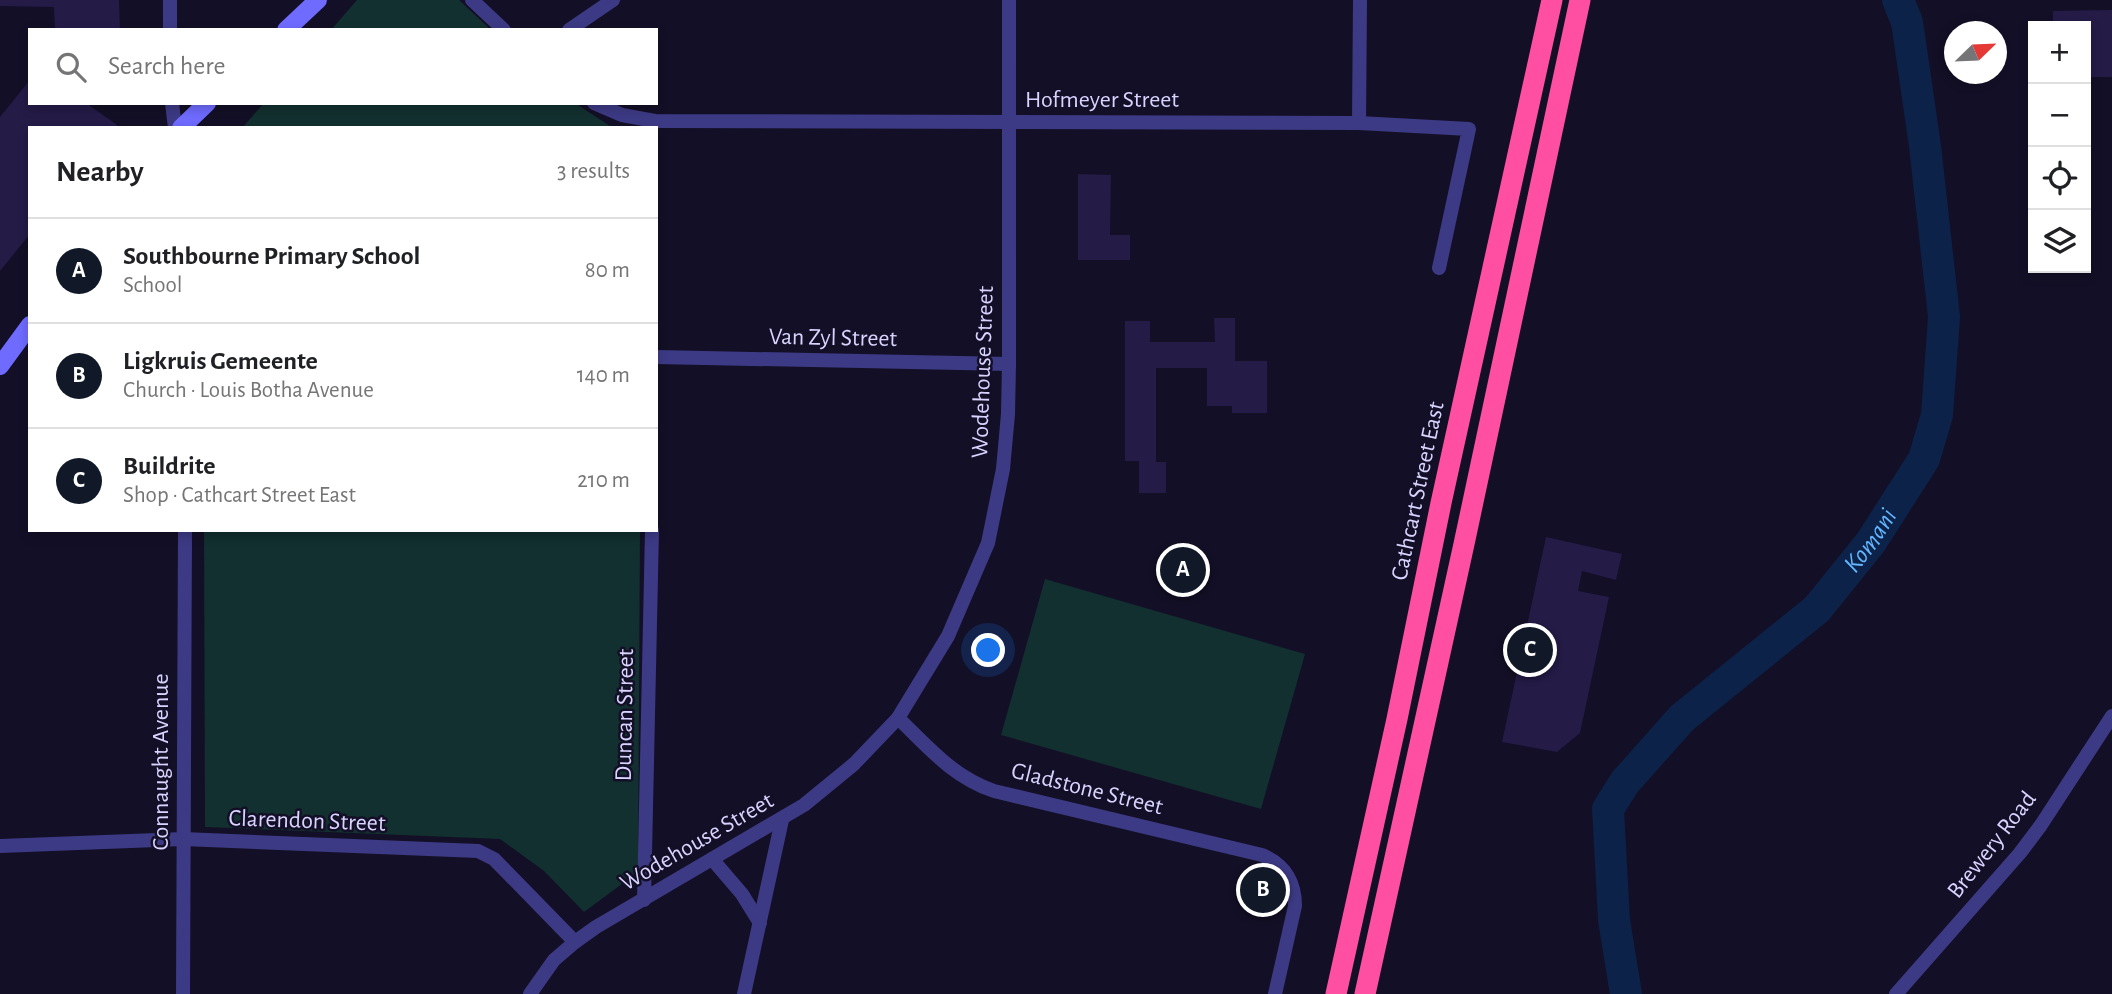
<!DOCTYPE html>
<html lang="en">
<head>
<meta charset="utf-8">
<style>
	body { margin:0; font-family:"Alegreya Sans",sans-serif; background:#f6f6f6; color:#202124 }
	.controls { position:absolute; right:21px; top:21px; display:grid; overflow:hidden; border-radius:0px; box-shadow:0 4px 10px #0003 }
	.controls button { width:63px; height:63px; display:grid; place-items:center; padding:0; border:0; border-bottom:2px solid #e0e0e0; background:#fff; color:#202124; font:35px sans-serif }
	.compass { position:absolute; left:1944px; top:21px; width:63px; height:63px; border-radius:50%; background:#fff; box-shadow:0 4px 10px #0003; rotate:67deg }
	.you { position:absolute; left:989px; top:651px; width:24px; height:24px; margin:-18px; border:5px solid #fff; border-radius:50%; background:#1a73e8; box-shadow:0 0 0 10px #1a73e833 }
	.badge { display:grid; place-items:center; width:46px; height:46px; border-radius:50%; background:#111827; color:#fff; font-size:23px; font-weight:700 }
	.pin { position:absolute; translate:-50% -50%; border:4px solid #fff; box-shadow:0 2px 7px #0006 }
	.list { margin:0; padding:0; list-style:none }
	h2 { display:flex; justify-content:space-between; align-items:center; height:91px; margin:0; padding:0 28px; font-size:30px }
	h2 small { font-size:23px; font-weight:400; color:#757577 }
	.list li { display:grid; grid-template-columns:46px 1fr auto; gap:21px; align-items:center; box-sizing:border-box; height:105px; padding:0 28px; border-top:2px solid #e0e0e0 }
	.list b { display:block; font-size:26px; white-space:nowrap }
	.list p { margin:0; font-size:23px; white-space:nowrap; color:#757577 }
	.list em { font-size:23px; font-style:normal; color:#757577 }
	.icon { flex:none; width:38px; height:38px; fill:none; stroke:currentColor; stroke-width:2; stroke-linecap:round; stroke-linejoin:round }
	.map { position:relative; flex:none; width:2112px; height:994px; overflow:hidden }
	.search { position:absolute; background:#fff; box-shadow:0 4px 10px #0003; left:28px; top:28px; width:630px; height:77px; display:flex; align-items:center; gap:18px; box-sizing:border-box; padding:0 24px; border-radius:0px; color:#757577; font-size:26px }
	.panel { position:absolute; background:#fff; box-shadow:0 4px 10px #0003; left:28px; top:126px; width:630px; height:406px; border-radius:0px }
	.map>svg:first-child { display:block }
	.green { fill:#12302f }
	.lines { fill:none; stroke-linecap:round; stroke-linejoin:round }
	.river { stroke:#0c2248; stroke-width:32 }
	.building { fill:#241b47 }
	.street { stroke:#3d3a85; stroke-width:14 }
	.secondary { stroke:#6f6bff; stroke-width:18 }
	.highway { stroke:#ff4fa3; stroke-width:21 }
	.labels { text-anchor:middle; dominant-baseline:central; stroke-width:5; stroke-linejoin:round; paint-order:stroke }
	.street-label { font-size:24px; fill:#d9d4ff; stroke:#130f26 }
	.water-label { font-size:26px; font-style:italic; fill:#62b6ff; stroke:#130f26 }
</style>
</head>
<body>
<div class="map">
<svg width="2112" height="994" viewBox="0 0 2112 994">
	<rect width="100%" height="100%" fill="#130f26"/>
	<g class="green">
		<path d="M357,0h102l32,30h-160z"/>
		<path d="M264,103h311l38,25h-371z"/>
		<path d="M204,530h436l-2,342 -54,40 -40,-41 -44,-32 -295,-12z"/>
		<path d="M1045,579l260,75 -44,155 -260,-74z"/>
	</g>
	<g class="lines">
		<path class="river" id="s1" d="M1626,994l-12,-74 -6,-111 17,-27 57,-64 135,-109 54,-67 53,-83 13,-44 7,-98 -19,-171 -18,-124 -9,-22"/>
	</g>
	<g class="building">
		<path d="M0,0h119l1,30h-65l-1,-23 -54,-1z"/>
		<path d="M2112,10v67h-26v-51h-33v-15z"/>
		<path d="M30,80v23h56l31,22 -2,3h-85v106l-30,37v-154z"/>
		<path d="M1078,174l33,1 -1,60h20v25h-52z"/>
		<path d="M1214,318h21v43h32v52h-35v-7h-25v-38h-51v94h10v31h-27v-32h-14v-140h25v21h65z"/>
		<path d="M1546,537l76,17 -6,26 -34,-9 -4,20 31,6 -29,136 -23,19 -55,-10z"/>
	</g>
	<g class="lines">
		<g class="street">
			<path d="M472,0l32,30"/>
			<path d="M170,30v-30"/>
			<path d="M569,30l44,-30"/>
			<path d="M172,103l3,25"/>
			<path d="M594,103l28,12 33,6 704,2 110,6 -30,139"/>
			<path d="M1359,123l1,-123"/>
			<path d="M656,357l353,7"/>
			<path d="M898,718c31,30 55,59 96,73l268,64c23,10 33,27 33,51l-20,88"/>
			<path d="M0,846l183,-7 295,12 16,8 81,83"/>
			<path d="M712,859l30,35 18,29"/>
			<path d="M644,900l8,-370"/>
			<path d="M183,994l2,-464"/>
			<path d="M530,994l24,-34 21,-18 21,-15 208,-122 50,-41 44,-46 50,-82 40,-93 15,-74 5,-55 1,-50v-364"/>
			<path d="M744,994l38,-174"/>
			<path d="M1896,994l124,-141 21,-28 71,-109"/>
		</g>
		<g class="secondary">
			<path d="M286,30l32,-30"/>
			<path d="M181,128l26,-25"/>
			<path d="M0,366l30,-41"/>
		</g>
		<g class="highway">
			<path d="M1336,994l61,-275 44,-216 111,-503"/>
			<path d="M1365,994l99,-450 116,-544"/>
		</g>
	</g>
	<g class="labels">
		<g class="street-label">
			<text x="1102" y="100">Hofmeyer Street</text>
			<text transform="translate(833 338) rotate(1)">Van Zyl Street</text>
			<text transform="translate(983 372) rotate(-88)">Wodehouse Street</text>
			<text transform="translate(1418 491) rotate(-78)">Cathcart Street East</text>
			<text transform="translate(625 715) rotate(-89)">Duncan Street</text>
			<text transform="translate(161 762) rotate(-90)">Connaught Avenue</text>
			<text transform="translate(1087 789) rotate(14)">Gladstone Street</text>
			<text transform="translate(307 821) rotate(2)">Clarendon Street</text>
			<text transform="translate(697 842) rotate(-30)">Wodehouse Street</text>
			<text transform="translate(1992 845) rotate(-52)">Brewery Road</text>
		</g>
		<g class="water-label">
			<text stroke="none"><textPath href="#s1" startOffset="564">Komani</textPath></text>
		</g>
	</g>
</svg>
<div class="controls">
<button>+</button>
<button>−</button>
<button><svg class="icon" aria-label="locate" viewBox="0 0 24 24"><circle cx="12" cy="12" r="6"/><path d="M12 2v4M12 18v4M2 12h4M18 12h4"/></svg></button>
<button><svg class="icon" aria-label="layers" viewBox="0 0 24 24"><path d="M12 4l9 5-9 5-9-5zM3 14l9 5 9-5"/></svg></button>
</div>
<svg class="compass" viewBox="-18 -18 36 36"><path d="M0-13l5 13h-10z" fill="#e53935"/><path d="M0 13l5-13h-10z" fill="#757577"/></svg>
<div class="you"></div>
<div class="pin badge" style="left:1183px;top:570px">A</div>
<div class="pin badge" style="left:1263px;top:890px">B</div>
<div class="pin badge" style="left:1530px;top:650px">C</div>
<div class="search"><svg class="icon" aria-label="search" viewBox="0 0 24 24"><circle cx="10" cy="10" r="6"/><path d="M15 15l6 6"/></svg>Search here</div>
<section class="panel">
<h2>Nearby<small>3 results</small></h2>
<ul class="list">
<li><span class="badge">A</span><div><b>Southbourne Primary School</b><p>School</p></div><em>80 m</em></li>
<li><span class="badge">B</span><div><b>Ligkruis Gemeente</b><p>Church · Louis Botha Avenue</p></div><em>140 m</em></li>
<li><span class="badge">C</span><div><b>Buildrite</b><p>Shop · Cathcart Street East</p></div><em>210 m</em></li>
</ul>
</section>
</div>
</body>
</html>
